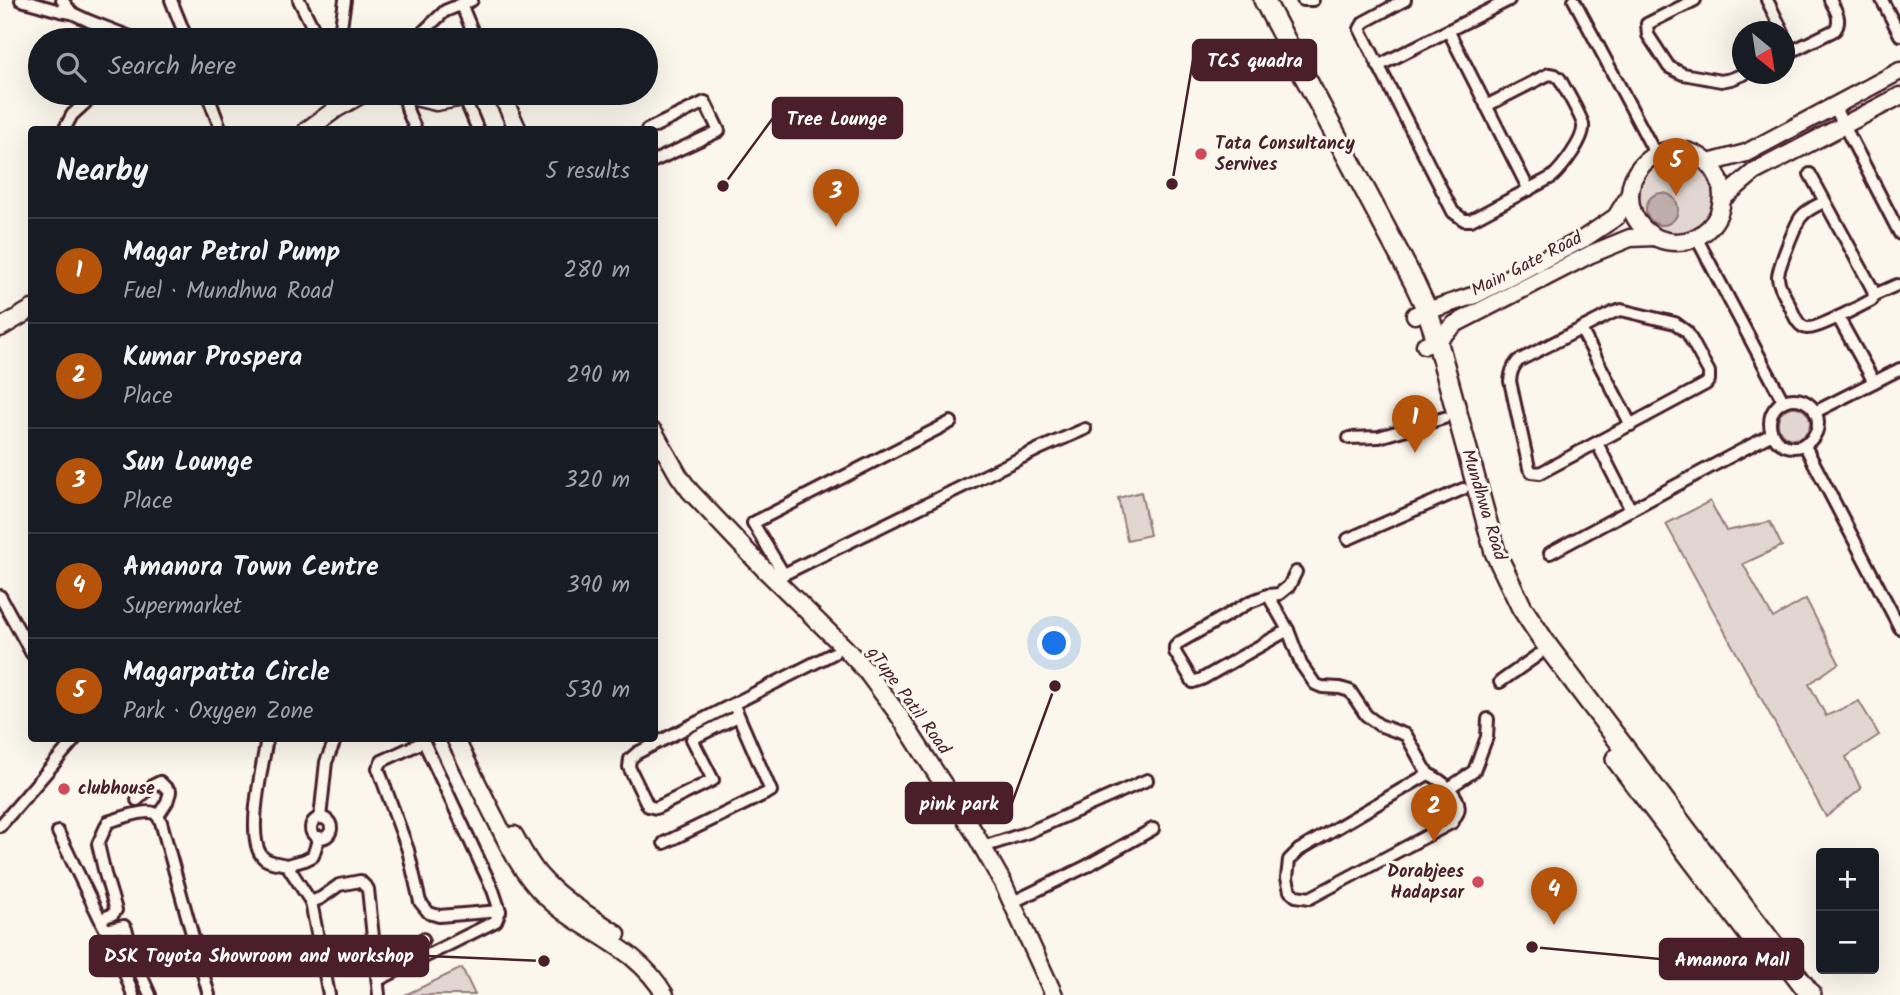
<!DOCTYPE html>
<html lang="en">
<head>
<meta charset="utf-8">
<style>
	body { margin:0; font-family:Kalam,sans-serif; background:#20242c; color:#f1f3f6 }
	.controls { position:absolute; right:21px; bottom:21px; display:grid; overflow:hidden; border-radius:7px; box-shadow:0 7px 28px #0002 }
	.controls button { width:63px; height:63px; display:grid; place-items:center; padding:0; border:0; border-bottom:2px solid #363941; background:#171b24; color:#f1f3f6; font:35px sans-serif }
	.compass { position:absolute; left:1732px; top:21px; width:63px; height:63px; border-radius:50%; background:#171b24; box-shadow:0 7px 28px #0002; rotate:150deg }
	.you { position:absolute; left:1055px; top:644px; width:24px; height:24px; margin:-18px; border:5px solid #fff; border-radius:50%; background:#1a73e8; box-shadow:0 0 0 10px #1a73e833 }
	.badge { display:grid; place-items:center; width:46px; height:46px; border-radius:50%; background:#b45309; color:#fff; font-size:23px; font-weight:700 }
	.pin { position:absolute; translate:-50% -58px; filter:drop-shadow(0 2px 4px #0008) }
	.pin::after { content:''; position:absolute; top:37px; width:24px; height:21px; background:inherit; clip-path:polygon(0 0,100% 0,50% 100%) }
	.list { margin:0; padding:0; list-style:none }
	h2 { display:flex; justify-content:space-between; align-items:center; height:91px; margin:0; padding:0 28px; font-size:30px }
	h2 small { font-size:23px; font-weight:400; color:#9ea1a6 }
	.list li { display:grid; grid-template-columns:46px 1fr auto; gap:21px; align-items:center; box-sizing:border-box; height:105px; padding:0 28px; border-top:2px solid #363941 }
	.list b { display:block; font-size:26px; white-space:nowrap }
	.list p { margin:0; font-size:23px; white-space:nowrap; color:#9ea1a6 }
	.list em { font-size:23px; font-style:normal; color:#9ea1a6 }
	.icon { flex:none; width:38px; height:38px; fill:none; stroke:currentColor; stroke-width:2; stroke-linecap:round; stroke-linejoin:round }
	.map { position:relative; flex:none; width:1900px; height:995px; overflow:hidden }
	.search { position:absolute; background:#171b24; box-shadow:0 7px 28px #0002; left:28px; top:28px; width:630px; height:77px; display:flex; align-items:center; gap:18px; box-sizing:border-box; padding:0 24px; border-radius:38px; color:#9ea1a6; font-size:26px }
	.panel { position:absolute; background:#171b24; box-shadow:0 7px 28px #0002; left:28px; top:126px; width:630px; height:616px; border-radius:7px }
	.map>svg:first-child { display:block }
	.green { fill:#e2d7d0; stroke:#967b7e; stroke-width:2 }
	.water { fill:#bfadaa; stroke:#907477; stroke-width:2 }
	.lines { fill:none; stroke-linecap:round; stroke-linejoin:round }
	.street-casing { stroke:#4a1f2b; stroke-width:16 }
	.secondary-casing { stroke:#4a1f2b; stroke-width:21 }
	.highway-casing { stroke:#4a1f2b; stroke-width:24 }
	.street { stroke:#fbf7ec; stroke-width:10 }
	.secondary { stroke:#fbf7ec; stroke-width:16 }
	.highway { stroke:#fbf7ec; stroke-width:19 }
	.poi-dot { fill:#d1495b; stroke:#fbf7ec; stroke-width:2.5 }
	.labels { text-anchor:middle; dominant-baseline:central; stroke-width:6; stroke-linejoin:round; paint-order:stroke }
	.poi-label { font-size:18px; font-weight:bold; fill:#4a1f2b; stroke:#fbf7ec; text-anchor:start }
	.street-label { font-size:18px; fill:#4a1f2b; stroke:#fbf7ec }
	.leader { fill:none; stroke:#4a1f2b; stroke-width:2.5 }
	.callout-dot { fill:#4a1f2b; stroke:#fbf7ec; stroke-width:2.5 }
	.callout { fill:#4a1f2b; stroke:#4a1f2b; stroke-width:2.5 }
	.callout-label { font-size:19px; text-anchor:middle; font-weight:bold; fill:#fff }
</style>
</head>
<body>
<div class="map">
<svg width="1900" height="995" viewBox="0 0 1900 995">
	<rect width="100%" height="100%" fill="#fbf7ec"/>
	<filter id="ink" filterUnits="userSpaceOnUse"><feTurbulence type="fractalNoise" baseFrequency=".0143" numOctaves="2"/><feDisplacementMap in="SourceGraphic" scale="14" xChannelSelector="R" yChannelSelector="G"/><feConvolveMatrix kernelMatrix="1 2 1 2 8 2 1 2 1" color-interpolation-filters="sRGB"/></filter>
	<g filter="url(#ink)">
		<g class="green">
			<circle cx="1676" cy="196" r="40"/>
			<circle cx="1794" cy="423" r="16"/>
			<path d="M1141,492l9,43 -23,5 -9,-42z"/>
			<path d="M1710,501l16,30 44,-9 12,24 -39,18 30,54 33,-19 33,64 -30,21 17,32 33,-15 20,34 -33,22 15,32 -35,28 -160,-293z"/>
			<path d="M462,968l13,27h-70z"/>
		</g>
		<circle class="water" cx="1662" cy="209" r="16"/>
		<g class="lines">
			<g class="street-casing">
				<g id="street">
					<path d="M21,0l39,11 12,2"/>
					<path d="M62,0l10,13 17,8 49,19"/>
					<path d="M171,0l16,40"/>
					<path d="M299,0l20,40"/>
					<path d="M1303,0h10"/>
					<path d="M1405,0l-41,22 -4,7 93,183 11,8h7l81,-43c10,-9 33,-38 31,-52 -1,-8 -18,-36 -23,-46l-5,-4 -6,-1 -63,32"/>
					<path d="M1574,0l82,155"/>
					<path d="M1695,0l-48,24 1,11 21,32 14,7 38,7 10,-2 13,-5"/>
					<path d="M1767,0l16,32"/>
					<path d="M1882,0l18,35"/>
					<path d="M461,4l15,36"/>
					<path d="M1449,32l80,158"/>
					<path d="M339,40l6,-40"/>
					<path d="M417,40l7,-9 21,-20 27,-11"/>
					<path d="M1784,55l51,-25c7,-10 1,-20 -5,-30"/>
					<path d="M1378,66l131,-66"/>
					<path d="M207,93l14,37"/>
					<path d="M404,94l4,18 8,18"/>
					<path d="M464,97l14,33"/>
					<path d="M1834,106l66,128"/>
					<path d="M64,130l8,-15 24,-22"/>
					<path d="M647,130l58,-28 14,29 -65,30"/>
					<path d="M1810,174l62,114 2,7 -2,5c-12,6 -54,29 -65,28 -9,-1 -13,-13 -16,-20 -4,-9 -12,-20 -13,-30 -1,-8 18,-55 23,-61 5,-7 15,-11 23,-15"/>
					<path d="M1696,237l87,164"/>
					<path d="M1874,295l23,-10"/>
					<path d="M1621,310l54,13 12,9 22,40v8l-3,4 -166,89 -8,-1 -3,-4 -19,-87c1,-8 2,-13 8,-20l94,-48z"/>
					<path d="M1838,317l36,65"/>
					<path d="M1581,329l50,96"/>
					<circle cx="1794" cy="423" r="24"/>
					<path d="M1815,412l85,-43"/>
					<path d="M1349,438l30,-1 65,-19"/>
					<path d="M1597,443l34,67"/>
					<path d="M1804,444l96,184"/>
					<path d="M1348,539l115,-50"/>
					<path d="M1550,553l222,-119"/>
					<path d="M1296,572l-7,14 -10,8 -11,1 -18,7 -70,40 -5,5v5l18,30 9,-3 86,-49 13,34 14,20 7,3 18,1 10,3 16,24 13,10 27,10 22,39 -129,76 -10,10 -2,18 3,13 6,5 14,2 143,-76c1,-4 4,-7 5,-10 5,-16 -18,-33 -30,-38"/>
					<path d="M783,573l-30,-50 198,-101"/>
					<path d="M774,579l265,-130 46,-20"/>
					<path d="M1268,595l20,35"/>
					<path d="M0,596l32,58"/>
					<path d="M1500,682l38,-27"/>
					<path d="M738,716l-46,23 21,41 -57,28 -8,-2 -19,-39 1,-8 7,-6 197,-100"/>
					<path d="M267,738c-4,27 -21,95 -6,117 5,8 18,8 26,10l24,37 18,93"/>
					<path d="M423,742l-41,19 -4,7 30,82 12,52 9,11 10,3 61,-5"/>
					<path d="M1449,788l25,-17 13,-34 1,-18"/>
					<path d="M137,800l15,-14 8,-4 10,10 -3,10 -9,14"/>
					<path d="M320,818l6,-56 10,-24"/>
					<circle cx="321" cy="828" r="10"/>
					<path d="M0,826l76,-88"/>
					<path d="M58,832l62,128 13,35"/>
					<path d="M664,843l107,-52 -35,-81"/>
					<path d="M983,847l46,-15 118,-52"/>
					<path d="M287,865l18,-5 8,-4 6,-19"/>
					<path d="M311,902l10,-4 18,-13 21,-4 8,8 11,106"/>
					<path d="M1013,902l72,-35 68,-38"/>
					<path d="M101,919l12,-5 3,-4 -11,-36 -7,-30 10,-22c10,-3 37,-13 46,-9 4,2 5,5 7,9l48,173"/>
					<path d="M106,930l18,-4 2,3 12,39 12,27"/>
					<path d="M377,969l38,-19 8,-11"/>
					<path d="M378,980l118,-59 4,-10 -7,-21 -71,-152"/>
				</g>
			</g>
			<g class="secondary-casing">
				<g id="secondary">
					<path d="M398,93l38,9 28,-5 12,-4"/>
					<path d="M498,93l8,11 12,26"/>
					<path d="M307,130l29,-21 28,-16"/>
					<circle cx="1676" cy="196" r="46"/>
					<path d="M1709,163l37,-10 154,-82"/>
					<path d="M1722,199l32,-27 146,-76"/>
					<path d="M1415,315l60,-20 108,-56 33,-22 14,-23"/>
					<path d="M0,328l32,-19"/>
					<path d="M1425,345l12,-5 18,-16 136,-70 39,-16 25,-1"/>
					<path d="M654,432l25,44 11,15 74,78 81,79 21,23 32,43 76,118 29,51 51,112"/>
					<path d="M455,738c14,28 27,55 41,82 13,26 25,52 46,73 39,40 93,50 123,102"/>
					<path d="M514,835c8,14 16,30 27,42 21,24 50,39 76,57"/>
				</g>
			</g>
			<g class="highway-casing">
				<g id="highway">
					<path d="M1264,0l150,282 13,28 10,30 58,212 27,56 26,39 263,348"/>
					<path d="M1616,759l138,182"/>
				</g>
			</g>
			<use href="#street" class="street"/>
			<use href="#secondary" class="secondary"/>
			<use href="#highway" class="highway"/>
		</g>
	</g>
	<g class="poi-dot">
		<circle cx="1201" cy="154" r="7"/>
		<circle cx="64" cy="789" r="7"/>
		<circle cx="1478" cy="882" r="7"/>
	</g>
	<g class="labels">
		<g class="poi-label">
			<text x="1215" y="144">Tata Consultancy<tspan x="1215" dy="21">Servives</tspan></text>
			<text x="78" y="789">clubhouse</text>
			<text x="1464" y="872" text-anchor="end">Dorabjees<tspan x="1464" dy="21">Hadapsar</tspan></text>
		</g>
		<g class="street-label">
			<text transform="translate(1527 265) rotate(-27)">Main Gate Road</text>
			<text transform="translate(1483 505) rotate(73)">Mundhwa Road</text>
			<text transform="translate(908 701) rotate(54)">gTupe Patil Road</text>
		</g>
	</g>
	<path class="leader" d="M1172 184L1193 60M723 186L773 118M1055 686L1012 803M544 961L428 956M1532 947L1660 959"/>
	<g class="callout-dot">
		<circle cx="1172" cy="184" r="7"/>
		<circle cx="723" cy="186" r="7"/>
		<circle cx="1055" cy="686" r="7"/>
		<circle cx="544" cy="961" r="7"/>
		<circle cx="1532" cy="947" r="7"/>
	</g>
	<g class="callout">
		<rect x="1193" y="40" width="123" height="40" rx="7"/>
		<rect x="773" y="98" width="129" height="40" rx="7"/>
		<rect x="906" y="783" width="106" height="40" rx="7"/>
		<rect x="90" y="936" width="338" height="40" rx="7"/>
		<rect x="1660" y="939" width="143" height="40" rx="7"/>
	</g>
	<g class="callout-label">
		<text x="1255" y="67">TCS quadra</text>
		<text x="837" y="125">Tree Lounge</text>
		<text x="959" y="810">pink park</text>
		<text x="259" y="962">DSK Toyota Showroom and workshop</text>
		<text x="1732" y="966">Amanora Mall</text>
	</g>
</svg>
<div class="controls">
<button>+</button>
<button>−</button>
</div>
<svg class="compass" viewBox="-18 -18 36 36"><path d="M0-13l5 13h-10z" fill="#e53935"/><path d="M0 13l5-13h-10z" fill="#9ea1a6"/></svg>
<div class="you"></div>
<div class="pin badge" style="left:1415px;top:453px">1</div>
<div class="pin badge" style="left:1434px;top:842px">2</div>
<div class="pin badge" style="left:836px;top:227px">3</div>
<div class="pin badge" style="left:1554px;top:925px">4</div>
<div class="pin badge" style="left:1676px;top:196px">5</div>
<div class="search"><svg class="icon" aria-label="search" viewBox="0 0 24 24"><circle cx="10" cy="10" r="6"/><path d="M15 15l6 6"/></svg>Search here</div>
<section class="panel">
<h2>Nearby<small>5 results</small></h2>
<ul class="list">
<li><span class="badge">1</span><div><b>Magar Petrol Pump</b><p>Fuel · Mundhwa Road</p></div><em>280 m</em></li>
<li><span class="badge">2</span><div><b>Kumar Prospera</b><p>Place</p></div><em>290 m</em></li>
<li><span class="badge">3</span><div><b>Sun Lounge</b><p>Place</p></div><em>320 m</em></li>
<li><span class="badge">4</span><div><b>Amanora Town Centre</b><p>Supermarket</p></div><em>390 m</em></li>
<li><span class="badge">5</span><div><b>Magarpatta Circle</b><p>Park · Oxygen Zone</p></div><em>530 m</em></li>
</ul>
</section>
</div>
</body>
</html>
